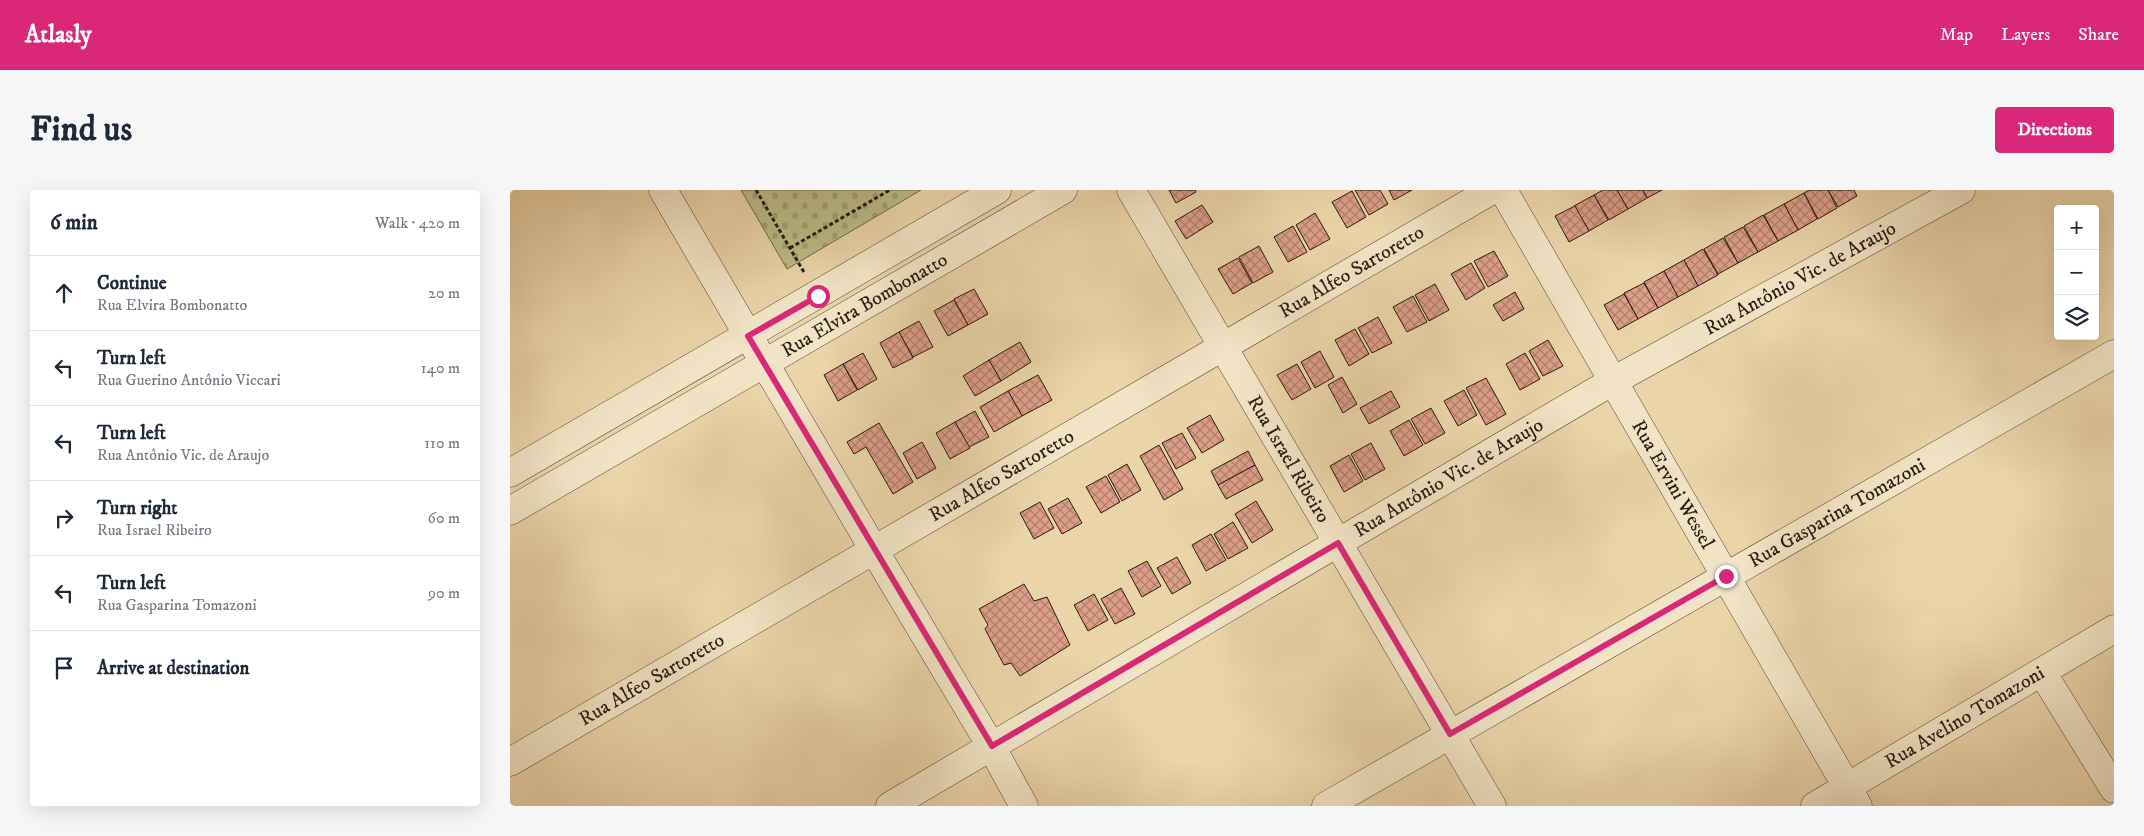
<!DOCTYPE html>
<html lang="en">
<head>
<meta charset="utf-8">
<style>
	body { margin:0; font-family:"IM FELL DW Pica",serif; background:#f6f6f7; color:#1f2937 }
	.controls { position:absolute; right:15px; top:15px; display:grid; overflow:hidden; border-radius:5px; box-shadow:0 5px 20px #0002 }
	.controls button { width:45px; height:45px; display:grid; place-items:center; padding:0; border:0; border-bottom:1px solid #e0e1e3; background:#fff; color:#1f2937; font:25px sans-serif }
	.stop { position:absolute; width:15px; height:15px; margin:-11px; border:4px solid #db2777; border-radius:50%; background:#fff }
	.stop.end { background:#db2777; border-color:#fff; box-shadow:0 1px 5px #0008 }
	.list { margin:0; padding:0; list-style:none }
	h2 { display:flex; justify-content:space-between; align-items:center; height:65px; margin:0; padding:0 20px; font-size:21px }
	h2 small { font-size:16px; font-weight:400; color:#747a83 }
	.list li { display:grid; grid-template-columns:32px 1fr auto; gap:15px; align-items:center; box-sizing:border-box; height:75px; padding:0 20px; border-top:1px solid #e0e1e3 }
	.list b { display:block; font-size:19px; white-space:nowrap }
	.list p { margin:0; font-size:16px; white-space:nowrap; color:#747a83 }
	.list em { font-size:16px; font-style:normal; color:#747a83 }
	.icon { flex:none; width:28px; height:28px; fill:none; stroke:currentColor; stroke-width:2; stroke-linecap:round; stroke-linejoin:round }
	.map { position:relative; flex:none; width:1604px; height:616px; overflow:hidden; border-radius:5px }
	header { display:flex; align-items:center; gap:30px; box-sizing:border-box; height:70px; padding:0 25px; background:#db2777; color:#fff }
	header strong { font-size:24px }
	nav { display:flex; gap:28px; margin-inline-start:auto; font-size:18px }
	.intro { display:flex; align-items:center; justify-content:space-between; box-sizing:border-box; height:120px; padding:0 30px }
	h1 { margin:0; font-size:35px }
	.button { padding:12px 22px; border-radius:5px; background:#db2777; color:#fff; font-size:18px; font-weight:700 }
	main { display:flex; gap:30px; padding:0 30px }
	aside { flex:1; background:#fff; border-radius:5px; box-shadow:0 5px 20px #0002 }
	.map>svg:first-child { display:block }
	.cemetery { fill:url(#cemetery-stones); stroke:#716c4c }
	.building { fill:url(#building-cross-hatch); stroke:#281d14 }
	.lines { fill:none; stroke-linecap:round; stroke-linejoin:round }
	.minor-casing { stroke:#584b39; stroke-width:29 }
	.path { stroke:#281d14; stroke-width:3; stroke-dasharray:4 2.5; stroke-linecap:butt }
	.minor { stroke:#f1e4c6; stroke-width:28 }
	.route { stroke:#db2777; stroke-width:6 }
	.labels { text-anchor:middle; dominant-baseline:central; stroke-width:4; stroke-linejoin:round; paint-order:stroke }
	.street-label { font-size:20px; fill:#281d14; stroke:#f1e4c6 }
</style>
</head>
<body>
<header>
<strong>Atlasly</strong>
<nav><a>Map</a><a>Layers</a><a>Share</a></nav>
</header>
<div class="intro"><h1>Find us</h1><a class="button">Directions</a></div>
<main>
<aside>
<h2>6 min<small>Walk · 420 m</small></h2>
<ul class="list">
<li><svg class="icon" aria-label="ahead" viewBox="0 0 24 24"><path d="M12 20V5M6 11l6-6 6 6"/></svg><div><b>Continue</b><p>Rua Elvira Bombonatto</p></div><em>20 m</em></li>
<li><svg class="icon" aria-label="left" viewBox="0 0 24 24"><path d="M17 20v-9H6M10 6l-5 5 5 5"/></svg><div><b>Turn left</b><p>Rua Guerino Antônio Viccari</p></div><em>140 m</em></li>
<li><svg class="icon" aria-label="left" viewBox="0 0 24 24"><path d="M17 20v-9H6M10 6l-5 5 5 5"/></svg><div><b>Turn left</b><p>Rua Antônio Vic. de Araujo</p></div><em>110 m</em></li>
<li><svg class="icon" aria-label="right" viewBox="0 0 24 24"><path d="M7 20v-9h11M14 6l5 5-5 5"/></svg><div><b>Turn right</b><p>Rua Israel Ribeiro</p></div><em>60 m</em></li>
<li><svg class="icon" aria-label="left" viewBox="0 0 24 24"><path d="M17 20v-9H6M10 6l-5 5 5 5"/></svg><div><b>Turn left</b><p>Rua Gasparina Tomazoni</p></div><em>90 m</em></li>
<li><svg class="icon" aria-label="arrive" viewBox="0 0 24 24"><path d="M6 21V4h12l-3 4 3 4H6"/></svg><div><b>Arrive at destination</b></div></li>
</ul>
</aside>
<div class="map">
<svg width="1604" height="616" viewBox="0 0 1604 616">
	<defs>
		<pattern id="cemetery-stones" width="16" height="16" patternUnits="userSpaceOnUse" patternTransform="scale(1.25)"><rect width="16" height="16" fill="#babc84"/><path d="M2 7V4a2 2 0 0 1 4 0v3zM10 15v-3a2 2 0 0 1 4 0v3z" fill="#a0a171"/></pattern>
		<pattern id="building-cross-hatch" width="8" height="8" patternUnits="userSpaceOnUse" patternTransform="scale(1.25)"><rect width="8" height="8" fill="#dc9d89"/><path d="M0 0l8 8M0 8l8-8" fill="none" stroke="#b27f6f"/></pattern>
	</defs>
	<rect width="100%" height="100%" fill="#ead5a7"/>
	<filter id="stains"><feTurbulence type="fractalNoise" baseFrequency=".004" numOctaves="4"/><feColorMatrix values="0 0 0 0 .2 0 0 0 0 .09 0 0 0 0 .02 0 0 0 .5 -.17"/></filter>
	<radialGradient id="worn" r=".72"><stop offset=".6" stop-color="#630" stop-opacity="0"/><stop offset="1" stop-color="#630" stop-opacity=".3"/></radialGradient>
	<path class="cemetery" d="M231,0h180l-134,79z"/>
	<g class="building">
		<path d="M659,0h26l1,2 -20,11z"/>
		<path d="M845,0h25l8,14 -19,11z"/>
		<path d="M879,0h23l-18,10z"/>
		<path d="M1093,0h14l11,19 -19,11 -15,-25z"/>
		<path d="M1107,0h26l4,8 -19,11z"/>
		<path d="M1133,0h19l-15,8z"/>
		<path d="M1299,0h19l9,18 -19,11 -14,-26z"/>
		<path d="M1318,0h26l3,6 -19,11z"/>
		<path d="M842,1l14,26 -19,11 -15,-26z"/>
		<path d="M1294,3l13,26 -19,11 -14,-26z"/>
		<path d="M1084,5l14,25 -19,11 -15,-25z"/>
		<path d="M1274,14l14,26 -20,11 -14,-26z"/>
		<path d="M692,15l11,17 -27,17 -11,-18z"/>
		<path d="M1065,16l14,25 -20,11 -14,-26z"/>
		<path d="M805,23l15,26 -20,11 -14,-25z"/>
		<path d="M1253,25l15,26 -20,11 -14,-26z"/>
		<path d="M783,36l14,26 -19,10 -14,-25z"/>
		<path d="M1233,37l15,25 -20,11 -14,-26z"/>
		<path d="M1213,48l15,25 -20,11 -14,-25z"/>
		<path d="M749,56l14,26 -20,11 -14,-26z"/>
		<path d="M1193,59l15,26 -20,11 -14,-26z"/>
		<path d="M984,61l14,25 -20,11 -14,-26z"/>
		<path d="M728,68l14,25 -19,11 -15,-25z"/>
		<path d="M1174,70l14,26 -20,11 -14,-26z"/>
		<path d="M961,73l14,25 -19,12 -15,-26z"/>
		<path d="M1154,81l14,26 -20,11 -14,-26z"/>
		<path d="M1134,93l14,25 -20,11 -14,-26z"/>
		<path d="M925,94l14,26 -20,11 -14,-26z"/>
		<path d="M464,99l14,25 -20,11 -14,-26z"/>
		<path d="M1005,102l9,17 -21,12 -10,-16z"/>
		<path d="M1114,104l14,25 -20,11 -14,-25z"/>
		<path d="M903,106l14,26 -20,10 -14,-25z"/>
		<path d="M444,110l14,25 -20,11 -14,-25z"/>
		<path d="M868,127l14,26 -20,10 -14,-25z"/>
		<path d="M409,131l14,26 -20,10 -14,-25z"/>
		<path d="M845,139l14,25 -20,12 -14,-26z"/>
		<path d="M389,142l14,26 -20,10 -13,-25z"/>
		<path d="M1038,150l15,26 -20,10 -14,-25z"/>
		<path d="M510,152l11,20 -30,19 -12,-21z"/>
		<path d="M810,161l14,26 -19,11 -14,-26z"/>
		<path d="M353,163l14,26 -19,11 -15,-26z"/>
		<path d="M1015,163l15,26 -20,11 -14,-26z"/>
		<path d="M479,170l12,21 -26,15 -12,-20z"/>
		<path d="M333,174l14,26 -19,11 -14,-26z"/>
		<path d="M787,174l14,25 -19,11 -15,-25z"/>
		<path d="M528,185l14,25 -30,16 -14,-25z"/>
		<path d="M832,187l15,27 -14,9 -15,-28z"/>
		<path d="M976,188l20,36 -20,11 -20,-37z"/>
		<path d="M954,200l13,25 -19,11 -14,-25z"/>
		<path d="M498,201l14,25 -28,16 -14,-25z"/>
		<path d="M881,201l9,16 -31,17 -9,-16z"/>
		<path d="M921,218l14,25 -20,11 -14,-25z"/>
		<path d="M465,221l14,26 -20,10 -14,-25z"/>
		<path d="M700,225l14,25 -22,13 -15,-25z"/>
		<path d="M899,230l14,25 -19,11 -14,-25z"/>
		<path d="M445,232l15,26 -20,11 -14,-26z"/>
		<path d="M369,233l34,59 -20,12 -27,-47 -12,7 -7,-12z"/>
		<path d="M672,243l14,25 -20,11 -14,-26z"/>
		<path d="M412,252l14,26 -19,11 -14,-26z"/>
		<path d="M861,253l14,26 -20,11 -14,-26z"/>
		<path d="M649,255l24,44 -19,11 -24,-44z"/>
		<path d="M738,261l7,14 -37,20 -7,-14z"/>
		<path d="M839,265l14,26 -19,11 -14,-26z"/>
		<path d="M617,274l14,26 -19,11 -14,-26z"/>
		<path d="M745,275l8,15 -37,19 -8,-14z"/>
		<path d="M596,286l14,26 -19,11 -15,-26z"/>
		<path d="M558,308l14,25 -20,11 -14,-25z"/>
		<path d="M746,311l17,29 -21,13 -17,-29z"/>
		<path d="M530,312l14,26 -20,11 -14,-26z"/>
		<path d="M723,332l15,26 -20,11 -14,-25z"/>
		<path d="M701,344l15,26 -20,11 -14,-26z"/>
		<path d="M667,367l14,26 -19,11 -15,-26z"/>
		<path d="M637,371l14,25 -19,11 -14,-26z"/>
		<path d="M514,394l10,17 13,-4 23,48 -50,31 -9,-13 -7,2 -19,-36 3,-4 -9,-16z"/>
		<path d="M611,398l14,26 -20,10 -14,-25z"/>
		<path d="M584,404l14,26 -20,11 -14,-26z"/>
	</g>
	<g class="lines">
		<g class="minor-casing">
			<g id="minor">
				<path d="M153,0l211,360 117,196 33,60"/>
				<path id="s1" d="M621,0l361,616"/>
				<path id="s2" d="M993,0l355,616"/>
				<path d="M0,283l487,-283"/>
				<path id="s3" d="M0,321l553,-321"/>
				<path d="M1532,482l72,117"/>
				<path id="s4" d="M0,572l982,-572"/>
				<path id="s5" d="M380,616l723,-425 348,-191"/>
				<path id="s6" d="M816,616l788,-452"/>
				<path id="s7" d="M1305,616l299,-177"/>
			</g>
		</g>
		<g class="path">
			<path d="M246,0l49,84"/>
			<path d="M280,58l100,-58"/>
		</g>
		<use href="#minor" class="minor"/>
	</g>
	<g class="lines">
		<path class="route" d="M308,106l-70,40 244,410 346,-203 112,191 276,-158"/>
	</g>
	<g class="labels">
		<g class="street-label">
			<text stroke="none"><textPath href="#s4" startOffset="974">Rua Alfeo Sartoretto</textPath></text>
			<text stroke="none"><textPath href="#s5" startOffset="1052">Rua Antônio Vic. de Araujo</textPath></text>
			<text stroke="none"><textPath href="#s3" startOffset="410">Rua Elvira Bombonatto</textPath></text>
			<text stroke="none"><textPath href="#s1" startOffset="312">Rua Israel Ribeiro</textPath></text>
			<text stroke="none"><textPath href="#s4" startOffset="569">Rua Alfeo Sartoretto</textPath></text>
			<text stroke="none"><textPath href="#s5" startOffset="648">Rua Antônio Vic. de Araujo</textPath></text>
			<text stroke="none"><textPath href="#s2" startOffset="340">Rua Ervini Wessel</textPath></text>
			<text stroke="none"><textPath href="#s6" startOffset="589">Rua Gasparina Tomazoni</textPath></text>
			<text stroke="none"><textPath href="#s4" startOffset="164">Rua Alfeo Sartoretto</textPath></text>
			<text stroke="none"><textPath href="#s7" startOffset="174">Rua Avelino Tomazoni</textPath></text>
		</g>
	</g>
	<rect width="100%" height="100%" filter="url(#stains)"/>
	<rect width="100%" height="100%" fill="url(#worn)"/>
</svg>
<div class="controls">
<button>+</button>
<button>−</button>
<button><svg class="icon" aria-label="layers" viewBox="0 0 24 24"><path d="M12 4l9 5-9 5-9-5zM3 14l9 5 9-5"/></svg></button>
</div>
<div class="stop" style="left:308px;top:106px"></div>
<div class="stop end" style="left:1216px;top:386px"></div>
</div>
</main>
</body>
</html>
